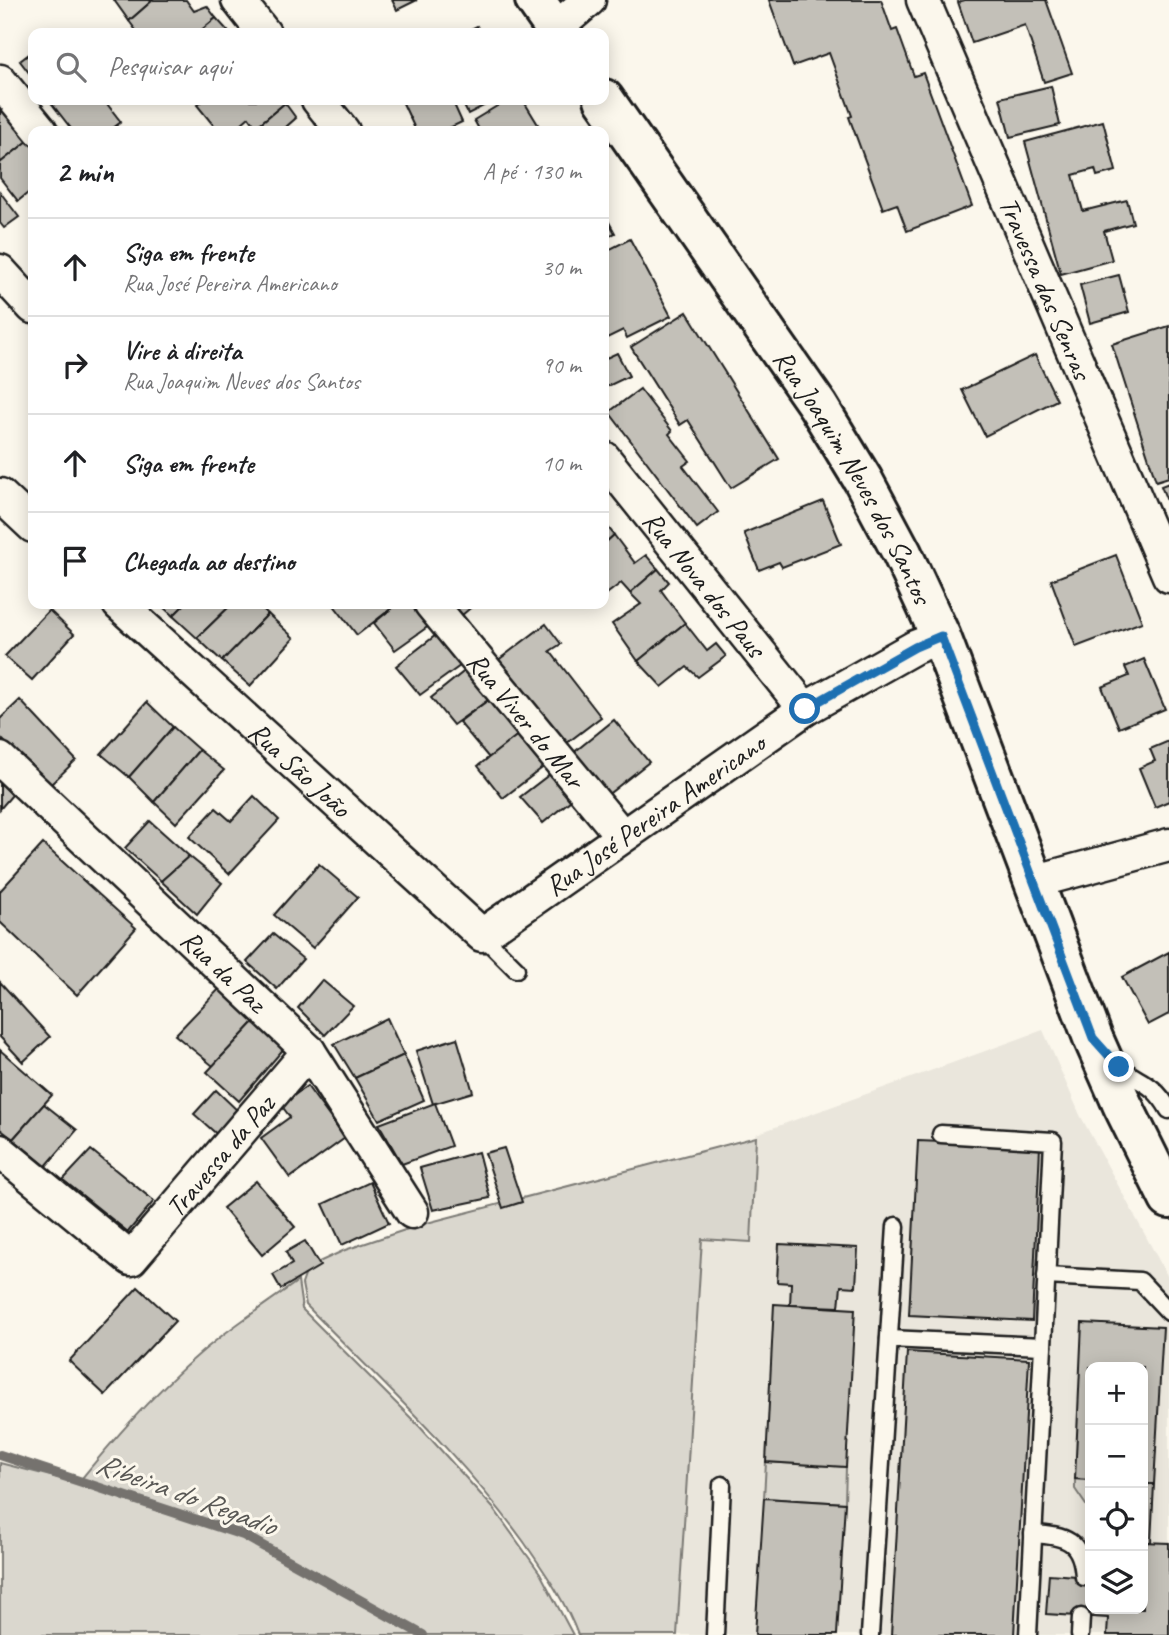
<!DOCTYPE html>
<html lang="pt">
<head>
<meta charset="utf-8">
<style>
	body { margin:0; font-family:Caveat,sans-serif; background:#f6f6f6; color:#202124 }
	.controls { position:absolute; right:21px; bottom:21px; display:grid; overflow:hidden; border-radius:14px; box-shadow:0 4px 18px #0003 }
	.controls button { width:63px; height:63px; display:grid; place-items:center; padding:0; border:0; border-bottom:2px solid #e0e0e0; background:#fff; color:#202124; font:35px sans-serif }
	.stop { position:absolute; width:21px; height:21px; margin:-16px; border:5px solid #1f6fb2; border-radius:50%; background:#fff }
	.stop.end { background:#1f6fb2; border-color:#fff; box-shadow:0 2px 7px #0008 }
	.list { margin:0; padding:0; list-style:none }
	h2 { display:flex; justify-content:space-between; align-items:center; height:91px; margin:0; padding:0 28px; font-size:30px }
	h2 small { font-size:23px; font-weight:400; color:#757577 }
	.list li { display:grid; grid-template-columns:46px 1fr auto; gap:21px; align-items:center; box-sizing:border-box; height:98px; padding:0 28px; border-top:2px solid #e0e0e0 }
	.list b { display:block; font-size:26px; white-space:nowrap }
	.list p { margin:0; font-size:23px; white-space:nowrap; color:#757577 }
	.list em { font-size:23px; font-style:normal; color:#757577 }
	.icon { flex:none; width:38px; height:38px; fill:none; stroke:currentColor; stroke-width:2; stroke-linecap:round; stroke-linejoin:round }
	.map { position:relative; flex:none; width:1169px; height:1635px; overflow:hidden }
	.search { position:absolute; background:#fff; box-shadow:0 4px 18px #0003; left:28px; top:28px; width:581px; height:77px; display:flex; align-items:center; gap:18px; box-sizing:border-box; padding:0 24px; border-radius:14px; color:#757577; font-size:26px }
	.panel { position:absolute; background:#fff; box-shadow:0 4px 18px #0003; left:28px; top:126px; width:581px; height:483px; border-radius:14px }
	.map>svg:first-child { display:block }
	.built { fill:#eae6dc; fill-rule:evenodd }
	.green { fill:#dad7ce; stroke:#7b7a75; stroke-width:2 }
	.lines { fill:none; stroke-linecap:round; stroke-linejoin:round }
	.stream { stroke:#74726e; stroke-width:10 }
	.building { fill:#c3c0b8; stroke:#1c1c1c; stroke-width:2 }
	.service-casing { stroke:#1c1c1c; stroke-width:21 }
	.minor-casing { stroke:#1c1c1c; stroke-width:37 }
	.tertiary-casing { stroke:#1c1c1c; stroke-width:44 }
	.service { stroke:#fbf7ec; stroke-width:16 }
	.minor { stroke:#fbf7ec; stroke-width:32 }
	.tertiary { stroke:#fbf7ec; stroke-width:38 }
	.route { stroke:#1f6fb2; stroke-width:9 }
	.labels { text-anchor:middle; dominant-baseline:central; stroke-width:6; stroke-linejoin:round; paint-order:stroke }
	.street-label { font-size:28px; fill:#1c1c1c; stroke:#fbf7ec }
	.water-label { font-size:30px; font-style:italic; fill:#575653; stroke:#fbf7ec }
</style>
</head>
<body>
<div class="map">
<svg width="1169" height="1635" viewBox="0 0 1169 1635">
	<rect width="100%" height="100%" fill="#fbf7ec"/>
	<filter id="ink" filterUnits="userSpaceOnUse"><feTurbulence type="fractalNoise" baseFrequency=".0143" numOctaves="2"/><feDisplacementMap in="SourceGraphic" scale="14" xChannelSelector="R" yChannelSelector="G"/><feConvolveMatrix kernelMatrix="1 2 1 2 8 2 1 2 1" color-interpolation-filters="sRGB"/></filter>
	<g filter="url(#ink)">
		<path class="built" d="M1043,1030l37,85 89,164v356h-492l25,-396 49,2 5,-107zM1090,1367h53v242h-53z"/>
		<g class="green">
			<path d="M756,1137l-5,105 -49,-3 -25,396h-99c-12,-33 -34,-64 -54,-93 -63,-87 -143,-160 -218,-237l-4,-21 6,-17 37,-17 78,-26z"/>
			<path d="M298,1281l4,28 118,118 74,82 46,64 33,62h-573v-172l78,20c43,-53 91,-107 146,-149 24,-18 49,-35 74,-53z"/>
			<path d="M766,1462l80,5 -1,36 -81,-5z"/>
			<path d="M1075,1479l15,1v31l-15,-22z"/>
		</g>
		<g class="lines">
			<path class="stream" d="M0,1455l243,80 180,100"/>
		</g>
		<g class="building">
			<path d="M114,0h39l-24,21z"/>
			<path d="M153,0h33l8,11 13,-5 9,12 -18,15h-60l-9,-12z"/>
			<path d="M392,0h25l-20,10z"/>
			<path d="M769,0h112l11,31 5,-2 17,47 9,-3 49,133 -65,25 -10,-27 -14,5 -34,-92 3,-1 -23,-63 -36,13z"/>
			<path d="M965,0h81l26,73 -28,9 -19,-57 -53,18 -14,-41z"/>
			<path d="M216,18l12,13 -3,2h-27z"/>
			<path d="M477,26l4,7h-18z"/>
			<path d="M33,51v27l-13,-17z"/>
			<path d="M1051,86l9,39 -50,12 -10,-39z"/>
			<path d="M0,99l33,38 -33,26z"/>
			<path d="M49,100h55l17,22 -12,9h-36z"/>
			<path d="M204,100h79l2,3 -29,24 -7,-10 -16,14h-15l-21,-26z"/>
			<path d="M405,100h47l10,22 -19,9h-27l-14,-30z"/>
			<path d="M461,100h34l-27,14z"/>
			<path d="M507,100h16l19,31h-62l-6,-11z"/>
			<path d="M285,103l11,15 -10,9 3,4h-28l-5,-4z"/>
			<path d="M1103,121l13,50 -19,5 -2,-7 -22,6 10,36 44,-11 6,23 -29,8 8,29 -51,14 -36,-132z"/>
			<path d="M33,137v52l-15,12 -18,-23v-15z"/>
			<path d="M0,192l19,25 -15,11 -4,-5z"/>
			<path d="M604,213l11,20 -11,6z"/>
			<path d="M630,239l41,77 -44,22 -4,-8 -18,9 -1,-87z"/>
			<path d="M1119,275l10,37 -39,11 -10,-38z"/>
			<path d="M687,312l92,147 -48,29 -43,-68 -8,5 -49,-78z"/>
			<path d="M1169,326v151l-13,4 -44,-137z"/>
			<path d="M617,353l12,23 -25,12v-29z"/>
			<path d="M1035,355l22,45 -72,36 -23,-46z"/>
			<path d="M640,389l32,42 -3,3 21,27 -7,5 35,46 -21,16 -88,-116z"/>
			<path d="M1169,483v23l-8,-20z"/>
			<path d="M823,501l18,43 -59,23 -3,-5 -20,8 -15,-37z"/>
			<path d="M604,522l10,13 -10,9z"/>
			<path d="M614,535l21,28 11,-8 12,14 -28,24 -9,-10 -17,13v-52z"/>
			<path d="M1116,555l26,67 -66,25 -25,-67z"/>
			<path d="M658,569l11,13 -8,8 24,33 -47,38 -26,-37 29,-20 -11,-11z"/>
			<path d="M160,604h25l-12,12z"/>
			<path d="M185,604h47l-35,34 -24,-22z"/>
			<path d="M232,604h26l10,10 -46,47 -25,-23z"/>
			<path d="M333,604h64l-40,31z"/>
			<path d="M397,604h19l17,19 -38,27 -21,-27z"/>
			<path d="M449,604h26l-14,12z"/>
			<path d="M49,610l25,24 -42,46 -27,-24z"/>
			<path d="M268,614l26,24 -44,48 -28,-25z"/>
			<path d="M685,623l22,28 9,-7 10,12 -28,21 -11,-10 -25,20 -24,-26z"/>
			<path d="M546,624l15,20 -11,7 51,66 -38,29 -66,-85z"/>
			<path d="M440,632l24,31 -44,32 -24,-29z"/>
			<path d="M1144,659l21,50 -46,19 -17,-41 27,-11 -4,-9z"/>
			<path d="M467,669l24,29 -38,27 -22,-27z"/>
			<path d="M491,698l28,36 -30,24 -30,-36z"/>
			<path d="M20,700l56,60 -28,27 -48,-50v-18z"/>
			<path d="M147,702l26,25 -44,50 -28,-23z"/>
			<path d="M614,720l35,42 -43,34 -34,-42z"/>
			<path d="M173,727l26,23 -45,52 -25,-25z"/>
			<path d="M519,734l27,31 -43,33 -25,-32z"/>
			<path d="M1169,741v60l-14,6 -16,-39 16,-7 -5,-12z"/>
			<path d="M199,750l25,20 -48,53 -22,-21z"/>
			<path d="M550,774l21,26 -28,23 -23,-26z"/>
			<path d="M0,782l12,13 -12,14z"/>
			<path d="M254,796l25,24 -50,54 -40,-37 27,-29 15,13z"/>
			<path d="M150,821l39,35 -28,25 -36,-33z"/>
			<path d="M43,844l93,84 -59,67 -77,-73v-31z"/>
			<path d="M189,856l33,27 -25,31 -36,-33z"/>
			<path d="M319,864l39,33 -45,51 -39,-33z"/>
			<path d="M273,934l30,25 -26,30 -30,-27z"/>
			<path d="M1169,952v62l-21,11 -26,-48z"/>
			<path d="M322,980l31,26 -28,29 -27,-27z"/>
			<path d="M0,982l50,55 -27,25 -23,-25z"/>
			<path d="M220,988l37,31 -44,47 -38,-31z"/>
			<path d="M387,1018l17,37 -49,23 -21,-34z"/>
			<path d="M257,1019l29,27 -47,55 -32,-29z"/>
			<path d="M457,1038l16,54 -40,12 -17,-53z"/>
			<path d="M0,1050l52,45 -39,44 -13,-10z"/>
			<path d="M404,1055l20,45 -45,20 -24,-42z"/>
			<path d="M307,1086l38,52 -55,40 -29,-40 29,-21 -9,-12z"/>
			<path d="M216,1090l25,24 -21,23 -26,-23z"/>
			<path d="M435,1103l16,43 -49,18 -23,-40z"/>
			<path d="M44,1104l33,26 -31,36 -33,-27z"/>
			<path d="M918,1141l122,5 -8,175 -123,-6z"/>
			<path d="M504,1148l18,54 -19,6 -18,-55z"/>
			<path d="M91,1150l63,51 -26,31 -65,-52z"/>
			<path d="M478,1152l12,46 -57,12 -13,-42z"/>
			<path d="M256,1181l39,46 -33,28 -39,-47z"/>
			<path d="M370,1182l19,41 -47,22 -19,-41z"/>
			<path d="M305,1241l15,25 -39,23 -8,-14 19,-11 -6,-12z"/>
			<path d="M779,1244l79,4 -2,39 -15,-1 -2,21 -49,-2 1,-22 -14,-1z"/>
			<path d="M138,1287l37,34 -70,74 -36,-34z"/>
			<path d="M774,1304l81,5 -9,158 -80,-5z"/>
			<path d="M1082,1323l81,4 -9,157h-11v-117h-53v113l-15,-1z"/>
			<path d="M907,1352l122,7 -15,276h-123z"/>
			<path d="M1143,1484h11l-3,58h-8z"/>
			<path d="M764,1498l81,5 -8,132h-82z"/>
			<path d="M1143,1542l26,1v92h-62l1,-17 -62,-4 3,-40 41,3v32h53z"/>
		</g>
		<g class="lines">
			<g class="service-casing">
				<g id="service">
					<path d="M482,935l34,34"/>
					<path d="M1114,1062c22,22 37,16 55,48"/>
					<path d="M941,1134l112,7 -10,205"/>
					<path d="M1046,1276l94,5 29,31"/>
					<path d="M889,1339l154,7 -15,289"/>
					<path d="M1033,1534c33,2 49,6 51,43"/>
					<path d="M715,1635l7,-150"/>
					<path d="M870,1635l26,-409"/>
					<path d="M1080,1635l1,-18"/>
				</g>
			</g>
			<g class="minor-casing">
				<g id="minor">
					<path d="M238,0l26,33"/>
					<path id="s1" d="M923,0l246,576"/>
					<path d="M555,29l34,-29"/>
					<path d="M0,81l41,50"/>
					<path d="M318,100l25,31"/>
					<path d="M0,271l33,36"/>
					<path id="s2" d="M604,458l201,251"/>
					<path d="M0,495l33,31"/>
					<path id="s3" d="M119,604l363,331 323,-226 110,-62 26,-10"/>
					<path id="s4" d="M431,604l191,232"/>
					<path id="s5" d="M0,759l309,292 103,161"/>
					<path d="M1033,882l136,-37"/>
					<path id="s6" d="M0,1151l131,108 178,-208"/>
				</g>
			</g>
			<g class="tertiary-casing">
				<g id="tertiary">
					<path d="M535,0l23,33"/>
					<path id="s7" d="M604,99l214,307 45,74 39,73 39,84 152,401 30,68 46,93"/>
				</g>
			</g>
			<use href="#service" class="service"/>
			<use href="#minor" class="minor"/>
			<use href="#tertiary" class="tertiary"/>
		</g>
	</g>
	<g class="lines" filter="url(#ink)">
		<path class="route" d="M805,709l110,-62 26,-11 152,402 26,29"/>
	</g>
	<g class="labels">
		<g class="street-label">
			<text stroke="none"><textPath href="#s1" startOffset="313">Travessa das Senras</textPath></text>
			<text stroke="none"><textPath href="#s7" startOffset="453">Rua Joaquim Neves dos Santos</textPath></text>
			<text stroke="none"><textPath href="#s2" startOffset="161">Rua Nova dos Paus</textPath></text>
			<text stroke="none"><textPath href="#s4" startOffset="150">Rua Viver do Mar</textPath></text>
			<text stroke="none"><textPath href="#s3" startOffset="245">Rua São João</textPath></text>
			<text stroke="none"><textPath href="#s3" startOffset="702">Rua José Pereira Americano</textPath></text>
			<text stroke="none"><textPath href="#s5" startOffset="308">Rua da Paz</textPath></text>
			<text stroke="none"><textPath href="#s6" startOffset="306">Travessa da Paz</textPath></text>
		</g>
		<g class="water-label">
			<text transform="translate(186 1494) rotate(20)">Ribeira do Regadio</text>
		</g>
	</g>
</svg>
<div class="controls">
<button>+</button>
<button>−</button>
<button><svg class="icon" aria-label="locate" viewBox="0 0 24 24"><circle cx="12" cy="12" r="6"/><path d="M12 2v4M12 18v4M2 12h4M18 12h4"/></svg></button>
<button><svg class="icon" aria-label="layers" viewBox="0 0 24 24"><path d="M12 4l9 5-9 5-9-5zM3 14l9 5 9-5"/></svg></button>
</div>
<div class="stop" style="left:805px;top:709px"></div>
<div class="stop end" style="left:1119px;top:1067px"></div>
<div class="search"><svg class="icon" aria-label="search" viewBox="0 0 24 24"><circle cx="10" cy="10" r="6"/><path d="M15 15l6 6"/></svg>Pesquisar aqui</div>
<section class="panel">
<h2>2 min<small>A pé · 130 m</small></h2>
<ul class="list">
<li><svg class="icon" aria-label="ahead" viewBox="0 0 24 24"><path d="M12 20V5M6 11l6-6 6 6"/></svg><div><b>Siga em frente</b><p>Rua José Pereira Americano</p></div><em>30 m</em></li>
<li><svg class="icon" aria-label="right" viewBox="0 0 24 24"><path d="M7 20v-9h11M14 6l5 5-5 5"/></svg><div><b>Vire à direita</b><p>Rua Joaquim Neves dos Santos</p></div><em>90 m</em></li>
<li><svg class="icon" aria-label="ahead" viewBox="0 0 24 24"><path d="M12 20V5M6 11l6-6 6 6"/></svg><div><b>Siga em frente</b></div><em>10 m</em></li>
<li><svg class="icon" aria-label="arrive" viewBox="0 0 24 24"><path d="M6 21V4h12l-3 4 3 4H6"/></svg><div><b>Chegada ao destino</b></div></li>
</ul>
</section>
</div>
</body>
</html>
